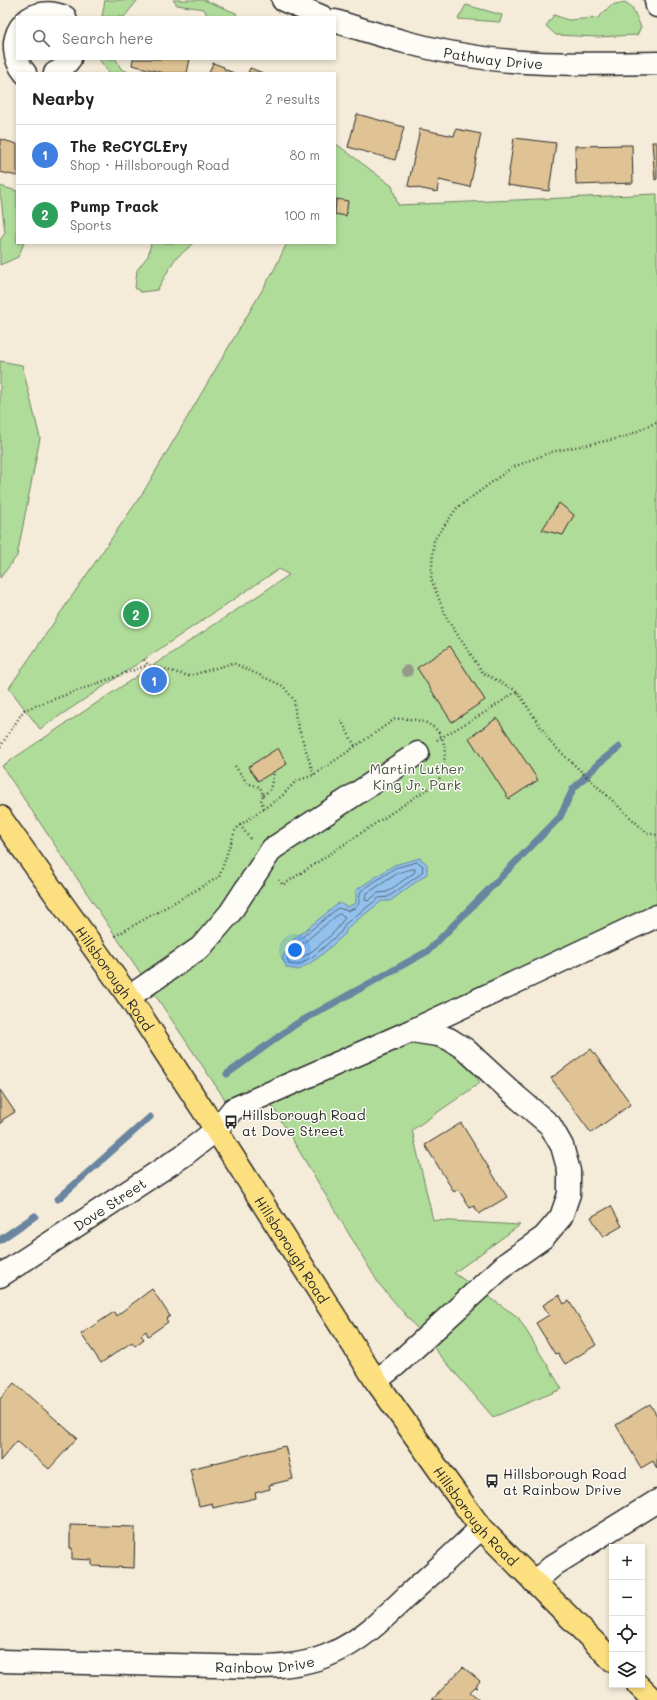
<!DOCTYPE html>
<html lang="en">
<head>
<meta charset="utf-8">
<style>
	body { margin:0; font-family:Mali,sans-serif; background:#f6f6f6; color:#222 }
	.controls { position:absolute; right:12px; bottom:12px; display:grid; overflow:hidden; border-radius:0px; box-shadow:0 2px 6px #0003 }
	.controls button { width:36px; height:36px; display:grid; place-items:center; padding:0; border:0; border-bottom:1px solid #e0e0e0; background:#fff; color:#222; font:20px sans-serif }
	.you { position:absolute; left:295px; top:950px; width:14px; height:14px; margin:-10px; border:3px solid #fff; border-radius:50%; background:#1a73e8; box-shadow:0 0 0 6px #1a73e833 }
	.badge { display:grid; place-items:center; width:26px; height:26px; border-radius:50%; background:#2b2b2b; color:#fff; font-size:13px; font-weight:700 }
	.pin { position:absolute; translate:-50% -50%; border:2px solid #fff; box-shadow:0 1px 4px #0006 }
	.list { margin:0; padding:0; list-style:none }
	h2 { display:flex; justify-content:space-between; align-items:center; height:52px; margin:0; padding:0 16px; font-size:17px }
	h2 small { font-size:13px; font-weight:400; color:#767676 }
	.list li { display:grid; grid-template-columns:26px 1fr auto; gap:12px; align-items:center; box-sizing:border-box; height:60px; padding:0 16px; border-top:1px solid #e0e0e0 }
	.list b { display:block; font-size:15px; white-space:nowrap }
	.list p { margin:0; font-size:13px; white-space:nowrap; color:#767676 }
	.list em { font-size:13px; font-style:normal; color:#767676 }
	.icon { flex:none; width:22px; height:22px; fill:none; stroke:currentColor; stroke-width:2; stroke-linecap:round; stroke-linejoin:round }
	.map { position:relative; flex:none; width:657px; height:1700px; overflow:hidden }
	.search { position:absolute; background:#fff; box-shadow:0 2px 6px #0003; left:16px; top:16px; width:320px; height:44px; display:flex; align-items:center; gap:10px; box-sizing:border-box; padding:0 14px; border-radius:0px; color:#767676; font-size:15px }
	.panel { position:absolute; background:#fff; box-shadow:0 2px 6px #0003; left:16px; top:72px; width:320px; height:172px; border-radius:0px }
	.map>svg:first-child { display:block }
	.green { fill:#b0dc9a; stroke:#6e8462 }
	.water { fill:#93c1ed; stroke:#69859f }
	.lines { fill:none; stroke-linecap:round; stroke-linejoin:round }
	.shore { stroke:#556779; stroke-width:1 }
	.stream { stroke:#69859f; stroke-width:7 }
	.building { fill:#dfc394; stroke:#2b2b2b }
	.minor-casing { stroke:#2b2b2b; stroke-width:25 }
	.major-casing { stroke:#2b2b2b; stroke-width:25 }
	.path { stroke:#2b2b2b; stroke-width:2.5; stroke-dasharray:1 3; stroke-linecap:butt }
	.minor { stroke:#fdfcf7; stroke-width:22 }
	.major { stroke:#fce080; stroke-width:22 }
	.tree { fill:#989a89 }
	.labels { text-anchor:middle; dominant-baseline:central; stroke-width:3; stroke-linejoin:round; paint-order:stroke }
	.street-label { font-size:14px; fill:#2b2b2b; stroke:#fdfcf7 }
	.park-label { font-size:14px; fill:#4c5747; stroke:#fdfcf7 }
	.poi-label { font-size:14px; fill:#2b2b2b; stroke:#fdfcf7; text-anchor:start }
</style>
</head>
<body>
<div class="map">
<svg width="657" height="1700" viewBox="0 0 657 1700">
	<rect width="100%" height="100%" fill="#f4ebd9"/>
	<filter id="ink" filterUnits="userSpaceOnUse"><feTurbulence type="fractalNoise" baseFrequency=".025" numOctaves="2"/><feDisplacementMap in="SourceGraphic" scale="8" xChannelSelector="R" yChannelSelector="G"/><feConvolveMatrix kernelMatrix="1 2 1 2 8 2 1 2 1" color-interpolation-filters="sRGB"/></filter>
	<g filter="url(#ink)">
		<g class="green">
			<path d="M105,0h31l1,1 -13,16h-22z"/>
			<path d="M173,0h31l32,13 1,4h-29l-4,-8 -27,-4z"/>
			<path d="M625,2l7,5 9,20 -4,8 -39,2 -42,-2 -10,-9 8,-11 14,5 30,-2 13,-13z"/>
			<path d="M466,5l36,10 -2,7 -42,-3z"/>
			<path d="M99,59h17l5,10 10,4h-22z"/>
			<path d="M335,143l57,43 6,19 259,-11v734l-213,97 36,58 -68,47 21,90 87,5 -66,48 64,44 44,72 -69,28 -114,-133 -108,-180 -33,15 -236,-353 287,-191 -10,-6 -239,160 -31,-41 135,-197 130,-221 13,-27h48z"/>
			<path d="M0,186l17,5v52h7l-6,14 -18,8v-25l5,-7 -4,-35h-1z"/>
			<path d="M151,243h43l-19,16 -18,31 -16,2 -6,-4 2,-18 11,-14z"/>
			<path d="M0,361l22,4 18,73 -23,118 -17,22z"/>
		</g>
		<path class="water" d="M420,858l7,6v10l-37,27h-8l-35,27 -2,6 -27,24 -19,12 -12,-2 -5,-10 11,-18 46,-37 8,4 9,-4v-13l38,-25z"/>
		<g class="lines">
			<g class="shore">
				<path d="M418,862l5,4 -1,7 -34,24 -9,1 -34,26 -4,8 -26,23 -16,10 -10,-1 -2,-6 9,-16 42,-34 10,3c15,-6 9,-7 13,-20l34,-23z"/>
				<path d="M412,869h3v3l-28,20 -9,1 -10,8 -3,-1 1,-6 32,-21z"/>
				<path d="M339,914l5,2 1,2c-4,4 -6,9 -10,13 -7,7 -32,31 -42,28v-2l7,-11z"/>
			</g>
			<g class="stream">
				<path d="M227,1074l69,-50 132,-73 132,-134 13,-28 26,-26 20,-16"/>
				<path d="M58,1199l92,-82"/>
				<path d="M0,1240l35,-24"/>
			</g>
		</g>
		<g class="building">
			<path d="M133,59h57l-3,14h-23l-32,-8z"/>
			<path d="M213,63l11,4v2l10,4h-25z"/>
			<path d="M250,68l13,5h-15z"/>
			<path d="M357,114l47,13 -9,33 -47,-13z"/>
			<path d="M420,129l34,7 2,-7 25,5 -11,53 -31,-7 -2,12 -29,-6z"/>
			<path d="M514,138l42,5 -7,48 -42,-6z"/>
			<path d="M0,139l17,5v32l-17,-4z"/>
			<path d="M652,142h5v37l-2,1z"/>
			<path d="M632,145l1,38 -57,2 -1,-39z"/>
			<path d="M336,199l12,2 -2,15 -11,-2z"/>
			<path d="M559,503l15,12 -11,20 -21,-5z"/>
			<path d="M450,646l35,54 -33,22 -35,-54z"/>
			<path d="M497,718l41,62 -29,19 -40,-61z"/>
			<path d="M278,748l9,16 -29,17 -10,-14z"/>
			<path d="M591,1049l40,55 -40,29 -40,-55z"/>
			<path d="M0,1090l15,22 -13,8 1,2 -3,2z"/>
			<path d="M461,1123l46,74 -28,17 -5,-8 -4,2 -12,-19 -4,3 -29,-47z"/>
			<path d="M611,1206l11,20 -19,11 -12,-20z"/>
			<path d="M152,1289l18,27 -4,3 2,3 -20,14 -2,-5 -5,4 3,4 -9,7 -3,-4 -31,21 -20,-29 33,-22 2,4z"/>
			<path d="M559,1295l5,9 5,-3 27,44 -31,19 -7,-11 -3,1 -19,-31 13,-8 -6,-10z"/>
			<path d="M14,1383l63,55 -28,31 -32,-28 -17,20v-62z"/>
			<path d="M650,1404l7,12v53l-4,-8 -12,7 -25,-43z"/>
			<path d="M285,1446l8,33 -24,6 1,4 -15,4 1,5 -43,10 -1,-5 -13,3 -9,-37z"/>
			<path d="M70,1525l65,2 -1,41 -42,-2v-6l-20,-1v-11h-2z"/>
			<path d="M463,1667l17,14 -4,5 2,2 -3,-1 -5,5 10,8h-48z"/>
		</g>
		<g class="lines">
			<g class="minor-casing">
				<g id="minor">
					<path d="M283,0l40,17"/>
					<path d="M656,0l1,6"/>
					<path id="s1" d="M335,21c47,15 93,29 142,36 58,9 121,7 180,6"/>
					<path d="M25,73c-25,-29 -1,-73 40,-56"/>
					<path d="M55,73l5,-2 10,-12"/>
					<path d="M129,997l72,-50 29,-34 42,-64 146,-96"/>
					<path id="s2" d="M0,1276l184,-121 32,-25 17,-21 178,-78 246,-115"/>
					<path d="M376,1381l20,-16 111,-102 37,-26 17,-20 8,-23v-23l-7,-25 -12,-21 -33,-28 -52,-48 -16,-10 -11,-4 -27,-4"/>
					<path d="M534,1582l20,-17 103,-64"/>
					<path id="s3" d="M0,1661l258,6c26,0 51,-3 75,-14 29,-13 51,-35 74,-57 25,-22 50,-45 74,-68"/>
				</g>
			</g>
			<g class="major-casing">
				<g id="major">
					<path id="s4" d="M0,817l129,180 87,133 160,251 73,103 32,44 131,132"/>
					<path d="M638,1685l15,15"/>
				</g>
			</g>
			<g class="path">
				<path d="M144,660l4,5 41,11 44,-13 50,23 11,14 2,20 18,55"/>
				<path d="M517,691l-34,-18 -36,-54 -16,-40 3,-39 23,-32 54,-40 40,-16 74,-15 32,-15"/>
				<path d="M341,720l14,26"/>
				<path d="M437,740l52,-30 28,-19 35,53 95,89 10,2"/>
				<path d="M0,747l24,-37 124,-45"/>
				<path d="M235,766l12,17 13,4 3,8 -2,6 3,7"/>
				<path d="M263,795l7,-5 4,-18"/>
				<path d="M240,825l11,15"/>
				<path d="M115,936l104,-59 16,-46 5,-6 42,-29 14,-15 18,-6 81,-56c45,-3 60,22 43,63l-155,103 -4,-5"/>
			</g>
			<use href="#minor" class="minor"/>
			<use href="#major" class="major"/>
		</g>
		<circle class="tree" cx="407" cy="671" r="6"/>
	</g>
	<defs>
		<g id="bus-bare" transform="scale(1.08)"><path d="M-5-6H5V4H4V6H2V4H-2V6H-4V4H-5ZM-3.5-4V0h7V-4ZM-3.5 1.2v1.5H-2V1.2ZM2 1.2v1.5H3.5V1.2Z" fill="#2b2b2b" stroke="#fdfcf7" stroke-width="2.5" paint-order="stroke"/></g>
	</defs>
	<g fill-rule="evenodd">
		<use href="#bus-bare" x="231" y="1122"/>
		<use href="#bus-bare" x="492" y="1481"/>
	</g>
	<g class="labels">
		<g class="street-label">
			<text stroke="none"><textPath href="#s1" startOffset="163">Pathway Drive</textPath></text>
			<text stroke="none"><textPath href="#s4" startOffset="198">Hillsborough Road</textPath></text>
			<text stroke="none"><textPath href="#s2" startOffset="131">Dove Street</textPath></text>
			<text stroke="none"><textPath href="#s4" startOffset="522">Hillsborough Road</textPath></text>
			<text stroke="none"><textPath href="#s4" startOffset="846">Hillsborough Road</textPath></text>
			<text stroke="none"><textPath href="#s3" startOffset="265">Rainbow Drive</textPath></text>
		</g>
		<g class="park-label">
			<text x="417" y="768">Martin Luther<tspan x="417" dy="16">King Jr. Park</tspan></text>
		</g>
		<g class="poi-label">
			<text x="242" y="1114">Hillsborough Road<tspan x="242" dy="16">at Dove Street</tspan></text>
			<text x="503" y="1473">Hillsborough Road<tspan x="503" dy="16">at Rainbow Drive</tspan></text>
		</g>
	</g>
</svg>
<div class="controls">
<button>+</button>
<button>−</button>
<button><svg class="icon" aria-label="locate" viewBox="0 0 24 24"><circle cx="12" cy="12" r="6"/><path d="M12 2v4M12 18v4M2 12h4M18 12h4"/></svg></button>
<button><svg class="icon" aria-label="layers" viewBox="0 0 24 24"><path d="M12 4l9 5-9 5-9-5zM3 14l9 5 9-5"/></svg></button>
</div>
<div class="you"></div>
<div class="pin badge" style="left:154px;top:680px;background:#3f7fe0">1</div>
<div class="pin badge" style="left:136px;top:614px;background:#2e9e5b">2</div>
<div class="search"><svg class="icon" aria-label="search" viewBox="0 0 24 24"><circle cx="10" cy="10" r="6"/><path d="M15 15l6 6"/></svg>Search here</div>
<section class="panel">
<h2>Nearby<small>2 results</small></h2>
<ul class="list">
<li><span class="badge" style="background:#3f7fe0">1</span><div><b>The ReCYCLEry</b><p>Shop · Hillsborough Road</p></div><em>80 m</em></li>
<li><span class="badge" style="background:#2e9e5b">2</span><div><b>Pump Track</b><p>Sports</p></div><em>100 m</em></li>
</ul>
</section>
</div>
</body>
</html>
